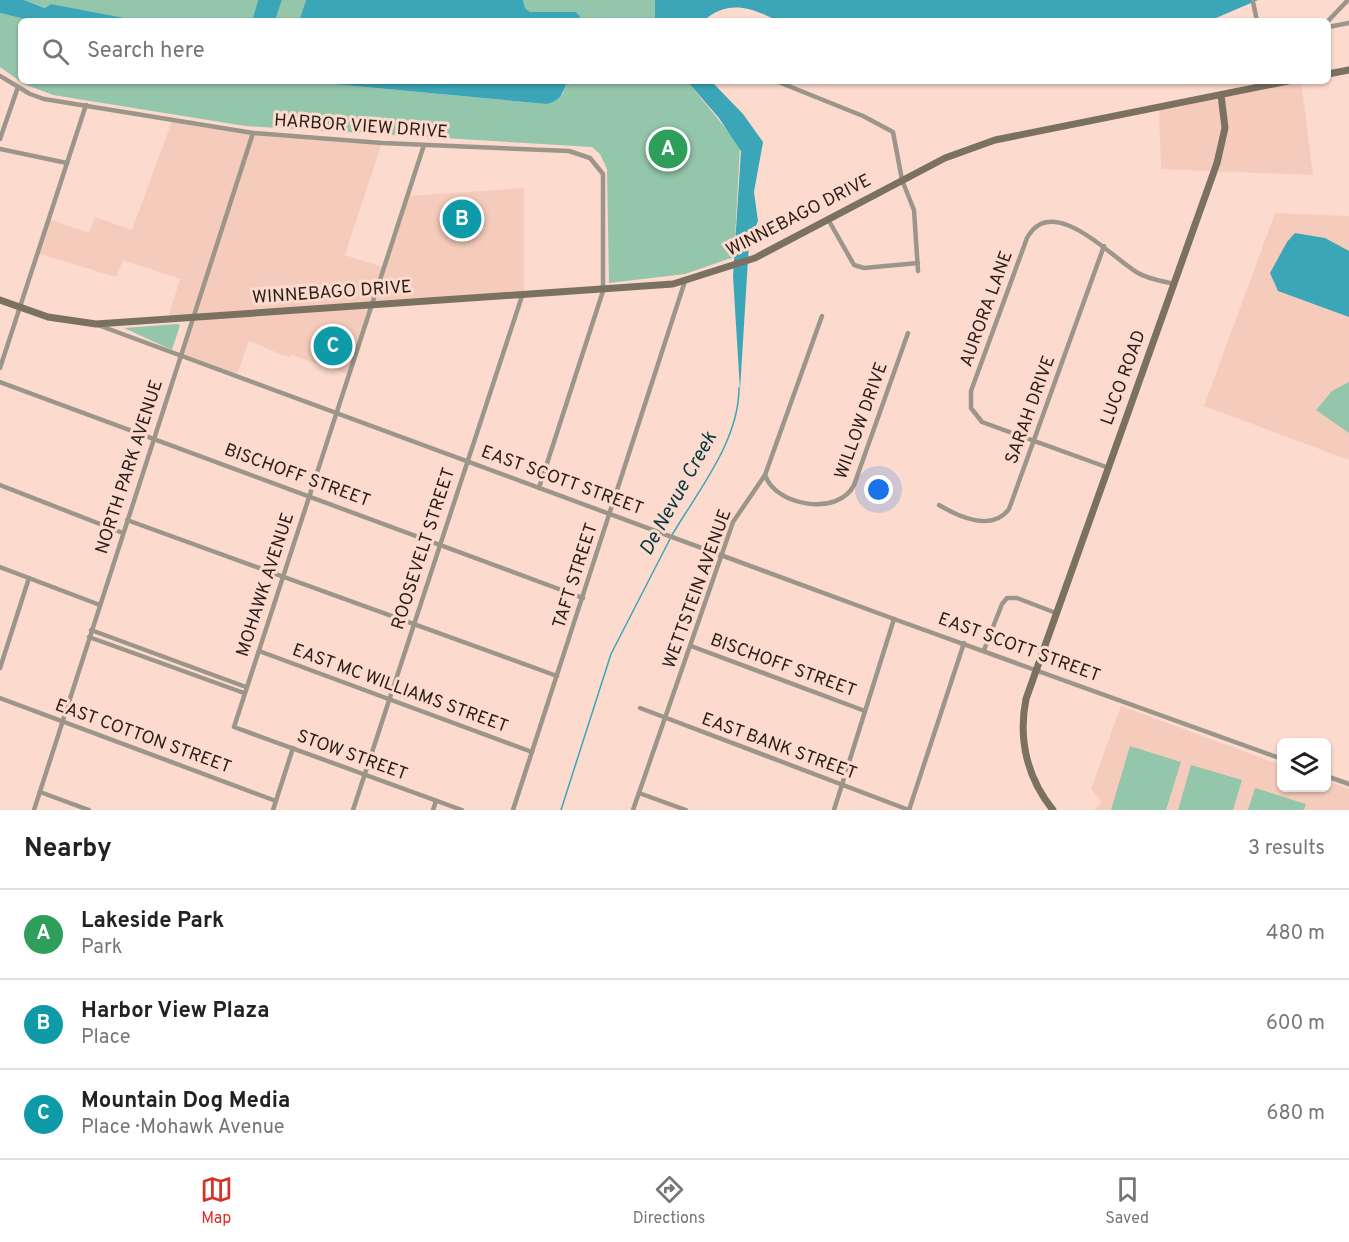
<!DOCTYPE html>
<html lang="en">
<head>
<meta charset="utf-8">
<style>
	body { margin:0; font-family:Overpass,sans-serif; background:#f6f6f6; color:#222 }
	.controls { position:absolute; right:18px; bottom:18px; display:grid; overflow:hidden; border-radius:9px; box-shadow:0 2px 4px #0004 }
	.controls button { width:54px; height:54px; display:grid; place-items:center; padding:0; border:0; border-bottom:2px solid #e0e0e0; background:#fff; color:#222; font:30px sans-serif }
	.you { position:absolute; left:879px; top:490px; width:21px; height:21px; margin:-15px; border:4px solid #fff; border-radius:50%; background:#1a73e8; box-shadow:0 0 0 9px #1a73e833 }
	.badge { display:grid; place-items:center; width:39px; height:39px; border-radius:50%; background:#d93025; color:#fff; font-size:20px; font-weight:700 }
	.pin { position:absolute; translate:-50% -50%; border:3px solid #fff; box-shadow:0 2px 6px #0006 }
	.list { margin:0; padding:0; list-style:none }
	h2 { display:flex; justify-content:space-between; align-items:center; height:78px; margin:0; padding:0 24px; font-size:26px }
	h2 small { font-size:20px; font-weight:400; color:#767676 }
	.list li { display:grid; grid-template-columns:39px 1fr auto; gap:18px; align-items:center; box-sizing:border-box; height:90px; padding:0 24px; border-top:2px solid #e0e0e0 }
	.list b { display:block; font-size:22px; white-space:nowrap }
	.list p { margin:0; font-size:20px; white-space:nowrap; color:#767676 }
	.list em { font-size:20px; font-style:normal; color:#767676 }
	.icon { flex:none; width:33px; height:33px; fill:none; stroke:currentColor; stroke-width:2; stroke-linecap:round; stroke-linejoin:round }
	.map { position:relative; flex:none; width:1349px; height:810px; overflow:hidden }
	.search { position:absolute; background:#fff; box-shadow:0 2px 4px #0004; left:18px; right:18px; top:18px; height:66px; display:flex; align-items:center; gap:15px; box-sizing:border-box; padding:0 21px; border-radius:9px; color:#767676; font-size:22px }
	.sheet { height:348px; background:#fff }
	nav { display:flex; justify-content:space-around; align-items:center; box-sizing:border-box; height:84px; border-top:2px solid #e0e0e0; background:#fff; font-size:16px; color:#767676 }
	nav a { display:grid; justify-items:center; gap:3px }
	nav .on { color:#d93025 }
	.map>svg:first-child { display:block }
	.built { fill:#f5ccbc }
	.green { fill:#94c6ab }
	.water { fill:#3aa6b7 }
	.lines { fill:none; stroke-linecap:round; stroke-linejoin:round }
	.stream { stroke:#3aa6b7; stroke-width:1.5 }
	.street { stroke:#9c968a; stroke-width:4.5 }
	.secondary { stroke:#7b7160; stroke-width:7 }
	.labels { text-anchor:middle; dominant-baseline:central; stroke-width:6; stroke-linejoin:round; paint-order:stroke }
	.street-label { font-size:18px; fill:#2b1f1a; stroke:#fcdacd }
	.water-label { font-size:20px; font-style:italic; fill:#063941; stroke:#fcdacd }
</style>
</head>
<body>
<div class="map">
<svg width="1349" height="810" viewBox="0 0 1349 810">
	<rect width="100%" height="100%" fill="#fcdacd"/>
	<g class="built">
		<path d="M1288,81h13l12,94 -152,-6 -2,-62z"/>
		<path d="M172,121l42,6 168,16 -37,112 40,13 23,-72 116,-8v107l-150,10 -24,70 -58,-20 -2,3 -41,-17 -13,36 -56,-21 12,-39 -24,1 12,-39 -57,-19 -7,17 -79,-24 11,-34 41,14 6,-16 37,13z"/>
		<path d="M1275,213l74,3v244l-145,-54z"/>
		<path d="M1121,706l160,59 1,23h44l1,-7 22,8v21h-255l8,-8 -11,-13z"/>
	</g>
	<g class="green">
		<path d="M24,0h234l-6,21h-111l-90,-17 -5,4z"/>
		<path d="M282,0h24l-7,21h-24z"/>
		<path d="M523,0h132v21h-76l1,-5 -4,-4h-46l-5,-4z"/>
		<path d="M0,13l33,8h-12v60h280l245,23 17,-10 4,-13h120l53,65 -6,111 -49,17 -76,9 -2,-114 -7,-15 -8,-7 -347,-21 -192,-31 -29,-11 -24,-17z"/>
		<path d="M177,324l3,1 -8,25 -48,-22z"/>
		<path d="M1349,382v51l-33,-23 16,-19z"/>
		<path d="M1130,746l51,16 -15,48h-55z"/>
		<path d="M1191,765l51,15 -9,30h-55z"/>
		<path d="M1255,788l51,16 -2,6h-56z"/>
	</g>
	<g class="water">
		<path d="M0,0h24l21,8 6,-4 90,17h-108l-33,-8z"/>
		<path d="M258,0h24l-7,21h-23z"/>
		<path d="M306,0h217l2,8 5,4h46l4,4 -1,5h-280z"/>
		<path d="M655,0h603l-49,21h-431c-29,-15 -51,-21 -75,0h-48z"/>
		<path d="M301,81h266c-4,13 -7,20 -21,23z"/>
		<path d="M687,81h24l32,33 20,28 -9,50 4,29 -9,22 -9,147 -7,-114 8,-125 -22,-33z"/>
		<path d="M1295,233l30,5 24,13v66l-71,-26 -8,-18 17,-31z"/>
	</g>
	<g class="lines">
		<g class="stream">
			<path d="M672,535c26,-44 67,-94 67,-147"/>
			<path d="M561,810l50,-156 59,-115"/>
		</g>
		<g class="street">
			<path d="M1253,2l4,19"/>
			<path d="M1328,21l20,-21"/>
			<path d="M1328,27l21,-4"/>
			<path d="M0,76l30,18 14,5 209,34 129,10 187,8 21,7 13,16v117l-64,197"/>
			<path d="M776,81l87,35 30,16 9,48 12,30 4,61"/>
			<path d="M0,139l18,-52"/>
			<path d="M424,145l-190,582 228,83"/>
			<path d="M0,149l67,14"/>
			<path d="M829,221l25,44 10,3 54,-5"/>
			<path d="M98,325l796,294 388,140"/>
			<path d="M0,368l86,-263"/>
			<path d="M0,382l583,216"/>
			<path d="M1109,468l-127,-46 -11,-14v-17l56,-153c25,-47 86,21 111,35 10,6 24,8 36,11"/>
			<path d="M765,475c11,32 74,41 89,10l54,-152"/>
			<path d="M0,485l123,48"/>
			<path d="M939,505c20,12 53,27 70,4l95,-263"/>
			<path d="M127,520l430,156"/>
			<path d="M0,567l100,38"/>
			<path d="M91,630l155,57"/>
			<path d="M89,637l155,56"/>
			<path d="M691,646l174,65"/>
			<path d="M984,650l18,-46 5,-6h10l39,15"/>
			<path d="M259,651l273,101"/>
			<path d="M0,668l29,-90"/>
			<path d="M0,698l276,103"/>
			<path d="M640,708l269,102"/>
			<path d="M1326,776l23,8"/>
			<path d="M40,792l49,18"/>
			<path d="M639,793l47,17"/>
			<path d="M34,810l219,-677"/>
			<path d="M273,810l20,-62"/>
			<path d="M353,810l169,-514"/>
			<path d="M433,810l3,-9"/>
			<path d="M513,810l172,-529"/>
			<path d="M633,810l100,-288 32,-47 57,-159"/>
			<path d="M834,810l60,-191"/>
			<path d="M909,810l55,-167"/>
		</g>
		<g class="secondary">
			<path d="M1328,74l21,-4"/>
			<path d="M0,300l48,17 48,7 577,-40 82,-26 190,-100 50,-18 293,-59"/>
			<path d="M1053,810c-26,-32 -35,-71 -27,-111l191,-536 8,-35 -4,-33"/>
		</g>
	</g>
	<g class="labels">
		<g class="street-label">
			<text transform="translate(361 127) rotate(4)">HARBOR VIEW DRIVE</text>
			<text transform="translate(799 216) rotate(-27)">WINNEBAGO DRIVE</text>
			<text transform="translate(332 293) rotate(-4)">WINNEBAGO DRIVE</text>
			<text transform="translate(987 309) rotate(-70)">AURORA LANE</text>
			<text transform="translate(1124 378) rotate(-70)">LUCO ROAD</text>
			<text transform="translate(1031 410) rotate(-70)">SARAH DRIVE</text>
			<text transform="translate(862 421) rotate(-70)">WILLOW DRIVE</text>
			<text transform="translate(130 467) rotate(-72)">NORTH PARK AVENUE</text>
			<text transform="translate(297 476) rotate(20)">BISCHOFF STREET</text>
			<text transform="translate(562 481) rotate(20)">EAST SCOTT STREET</text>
			<text transform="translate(424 549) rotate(-72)">ROOSEVELT STREET</text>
			<text transform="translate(576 576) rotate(-72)">TAFT STREET</text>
			<text transform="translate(266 585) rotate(-72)">MOHAWK AVENUE</text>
			<text transform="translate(698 589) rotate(-70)">WETTSTEIN AVENUE</text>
			<text transform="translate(1019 648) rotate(20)">EAST SCOTT STREET</text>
			<text transform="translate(783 666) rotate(20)">BISCHOFF STREET</text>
			<text transform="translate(400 689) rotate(20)">EAST MC WILLIAMS STREET</text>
			<text transform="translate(143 737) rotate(20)">EAST COTTON STREET</text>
			<text transform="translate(779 747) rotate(20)">EAST BANK STREET</text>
			<text transform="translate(352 756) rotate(20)">STOW STREET</text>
		</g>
		<g class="water-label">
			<text transform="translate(679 494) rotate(-61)">De Nevue Creek</text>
		</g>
	</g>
</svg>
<div class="controls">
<button><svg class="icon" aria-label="layers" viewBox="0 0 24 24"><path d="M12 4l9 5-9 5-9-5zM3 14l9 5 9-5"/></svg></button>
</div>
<div class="you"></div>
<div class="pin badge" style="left:668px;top:149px;background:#2e9e5b">A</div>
<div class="pin badge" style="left:462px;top:219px;background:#0f9aa8">B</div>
<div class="pin badge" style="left:333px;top:346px;background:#0f9aa8">C</div>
<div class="search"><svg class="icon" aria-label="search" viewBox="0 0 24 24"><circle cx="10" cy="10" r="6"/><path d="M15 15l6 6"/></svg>Search here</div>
</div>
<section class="sheet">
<h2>Nearby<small>3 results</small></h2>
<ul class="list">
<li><span class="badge" style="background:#2e9e5b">A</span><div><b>Lakeside Park</b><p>Park</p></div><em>480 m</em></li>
<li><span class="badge" style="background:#0f9aa8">B</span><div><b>Harbor View Plaza</b><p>Place</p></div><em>600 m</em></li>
<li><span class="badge" style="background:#0f9aa8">C</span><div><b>Mountain Dog Media</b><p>Place · Mohawk Avenue</p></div><em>680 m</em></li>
</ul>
</section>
<nav>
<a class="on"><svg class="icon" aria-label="map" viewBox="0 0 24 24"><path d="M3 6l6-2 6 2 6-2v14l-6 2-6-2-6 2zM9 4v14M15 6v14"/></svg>Map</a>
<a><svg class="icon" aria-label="directions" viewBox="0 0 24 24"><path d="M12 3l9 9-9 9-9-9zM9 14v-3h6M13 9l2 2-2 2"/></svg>Directions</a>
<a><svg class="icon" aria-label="saved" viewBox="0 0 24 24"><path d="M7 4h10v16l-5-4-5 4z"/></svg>Saved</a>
</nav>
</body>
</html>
